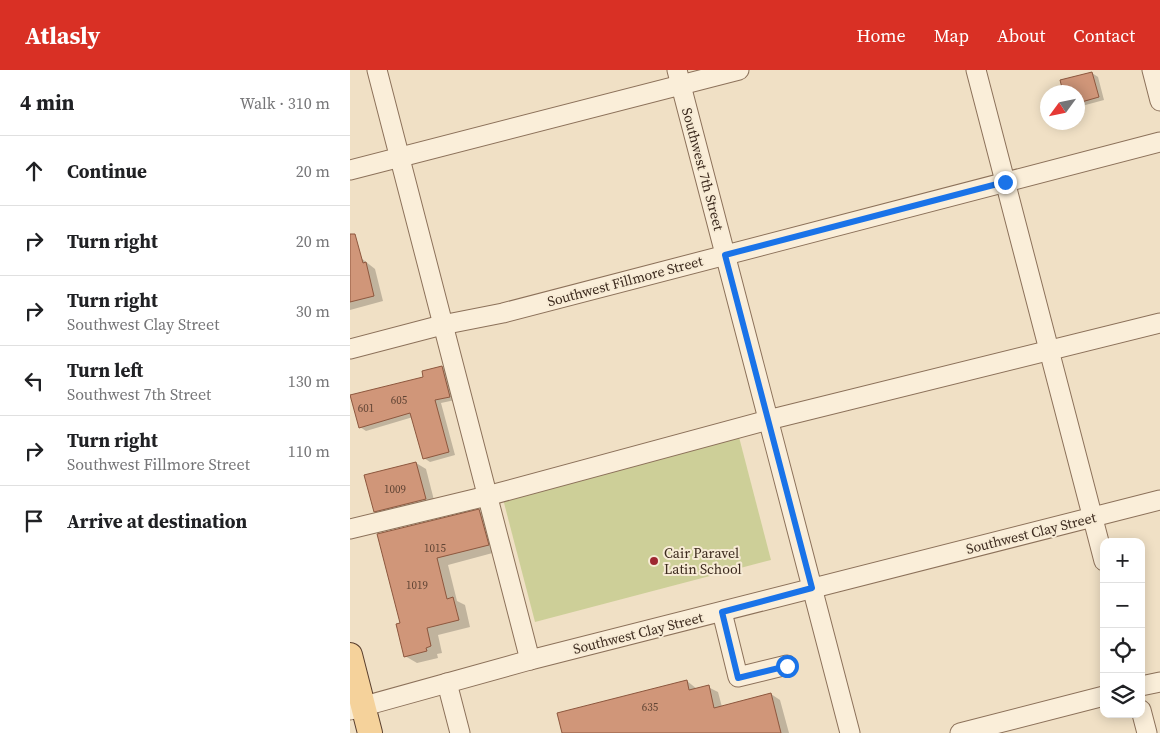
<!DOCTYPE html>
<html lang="en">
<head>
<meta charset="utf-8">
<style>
	body { margin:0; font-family:"Source Serif 4",serif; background:#f6f6f6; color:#202124 }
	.controls { position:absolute; right:15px; bottom:15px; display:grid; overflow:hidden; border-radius:10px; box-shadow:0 2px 12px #0003 }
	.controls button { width:45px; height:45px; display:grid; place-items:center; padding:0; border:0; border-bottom:1px solid #e0e0e0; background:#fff; color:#202124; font:25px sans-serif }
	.compass { position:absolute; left:690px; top:15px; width:45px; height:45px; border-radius:50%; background:#fff; box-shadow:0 2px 12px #0003; rotate:237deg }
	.stop { position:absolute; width:15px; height:15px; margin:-11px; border:4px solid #1a73e8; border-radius:50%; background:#fff }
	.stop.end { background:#1a73e8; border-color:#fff; box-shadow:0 1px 5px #0008 }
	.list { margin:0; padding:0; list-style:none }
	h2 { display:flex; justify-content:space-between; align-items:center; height:65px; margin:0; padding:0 20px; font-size:21px }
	h2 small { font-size:16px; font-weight:400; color:#757577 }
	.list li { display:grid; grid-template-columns:32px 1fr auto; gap:15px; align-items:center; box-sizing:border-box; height:70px; padding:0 20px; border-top:1px solid #e0e0e0 }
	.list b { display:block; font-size:19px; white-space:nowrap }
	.list p { margin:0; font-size:16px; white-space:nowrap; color:#757577 }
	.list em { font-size:16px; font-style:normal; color:#757577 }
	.icon { flex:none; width:28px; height:28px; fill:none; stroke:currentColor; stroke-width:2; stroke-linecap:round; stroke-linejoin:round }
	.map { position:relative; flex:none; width:810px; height:663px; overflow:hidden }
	header { display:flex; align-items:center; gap:30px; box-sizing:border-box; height:70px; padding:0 25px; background:#d93025; color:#fff }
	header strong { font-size:24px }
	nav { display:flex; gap:28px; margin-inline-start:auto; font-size:18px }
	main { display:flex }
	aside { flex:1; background:#fff }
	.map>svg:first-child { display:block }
	.green { fill:#cdcf98 }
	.shadow { fill:#0003 }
	.building { fill:#d09679; stroke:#8d573e }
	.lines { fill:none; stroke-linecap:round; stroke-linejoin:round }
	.minor-casing { stroke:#8c715a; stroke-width:21 }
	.major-casing { stroke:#5a3f2e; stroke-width:26 }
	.minor { stroke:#faeed9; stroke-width:19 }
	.major { stroke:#f5d29b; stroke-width:24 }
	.route { stroke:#1a73e8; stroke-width:6 }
	.poi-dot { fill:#9e2731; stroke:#f7ebd5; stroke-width:2 }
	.labels { text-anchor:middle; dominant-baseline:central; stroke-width:4; stroke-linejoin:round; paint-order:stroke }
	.number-label { font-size:11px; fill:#614535 }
	.street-label { font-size:14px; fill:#3c2a1e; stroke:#f7ebd5 }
	.poi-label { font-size:14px; fill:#3c2a1e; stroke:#f7ebd5; text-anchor:start }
</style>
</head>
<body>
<header>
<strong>Atlasly</strong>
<nav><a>Home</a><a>Map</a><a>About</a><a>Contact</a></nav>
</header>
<main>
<aside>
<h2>4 min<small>Walk · 310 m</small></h2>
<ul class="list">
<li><svg class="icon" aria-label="ahead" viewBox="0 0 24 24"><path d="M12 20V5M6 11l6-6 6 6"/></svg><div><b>Continue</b></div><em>20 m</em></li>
<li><svg class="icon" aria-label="right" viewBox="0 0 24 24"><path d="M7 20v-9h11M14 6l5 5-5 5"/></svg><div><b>Turn right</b></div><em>20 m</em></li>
<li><svg class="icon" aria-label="right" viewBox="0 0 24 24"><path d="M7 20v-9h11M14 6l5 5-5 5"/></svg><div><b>Turn right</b><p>Southwest Clay Street</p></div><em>30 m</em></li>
<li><svg class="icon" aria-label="left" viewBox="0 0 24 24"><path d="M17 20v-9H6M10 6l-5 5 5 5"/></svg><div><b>Turn left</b><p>Southwest 7th Street</p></div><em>130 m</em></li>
<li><svg class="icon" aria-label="right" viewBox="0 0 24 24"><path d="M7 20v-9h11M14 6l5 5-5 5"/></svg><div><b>Turn right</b><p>Southwest Fillmore Street</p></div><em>110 m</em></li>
<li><svg class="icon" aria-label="arrive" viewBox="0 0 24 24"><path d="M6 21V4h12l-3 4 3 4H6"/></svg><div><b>Arrive at destination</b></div></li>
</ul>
</aside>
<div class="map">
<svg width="810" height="663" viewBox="0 0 810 663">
	<rect width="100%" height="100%" fill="#f0e0c5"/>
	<path class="green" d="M389,367l32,123 -236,62 -32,-123z"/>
	<g class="shadow">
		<path d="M742,3l6,4 6,23 -26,7v-15h-13l-3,-11z"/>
		<path d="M11,188l14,11 8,32 -33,9v-49z"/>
		<path d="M92,297l6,4 7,29 -14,3 14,52 -25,7 -6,-4 -11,-41 -47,14 -6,-4z"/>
		<path d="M66,393l10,6 9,35 -51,12 -9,-5z"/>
		<path d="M129,441l12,7 9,33 -52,14 9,36 8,4 5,22 -32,8 4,18 -5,1 1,4 -21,5 -12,-7 -3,-32 -24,-89z"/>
		<path d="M337,611l10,8 11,-2 10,5 4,15 49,-13 9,6 9,33h-225z"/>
	</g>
	<g class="building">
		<path d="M742,2l7,25 -21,6v-11h-15l-3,-12z"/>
		<path d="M0,164h5l8,29 3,-1 8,34 -24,6z"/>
		<path d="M92,296l8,31 -15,3 14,52 -26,7 -13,-46 -51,15 -9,-33 73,-18 -1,-6z"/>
		<path d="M66,392l10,37 -52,13 -10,-37z"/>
		<path d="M129,439l10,36 -52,13 10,41 6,-2 6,23 -32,8 4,18 -5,2 1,3 -23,6 -8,-33 4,-1 -23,-89z"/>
		<path d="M337,610l2,10 20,-5 5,23 57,-15 10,40h-219l-5,-20z"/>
	</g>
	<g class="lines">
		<g class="minor-casing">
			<g id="minor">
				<path d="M27,0l153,590"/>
				<path d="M327,0l173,663"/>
				<path d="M626,0l128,491"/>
				<path d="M802,0l8,31"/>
				<path d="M0,100l389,-100"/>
				<path d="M0,279l92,-24 61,-12 657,-171"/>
				<path d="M0,459l137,-33 281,-76 392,-97"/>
				<path d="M372,542l16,65 49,-12"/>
				<path d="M97,613l13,50"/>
				<path d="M791,616l19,-4"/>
				<path d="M0,640l180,-50 630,-160"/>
				<path d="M791,640l6,23"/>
				<path d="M610,663l144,-37"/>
			</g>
		</g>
		<g class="major-casing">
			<path id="major" d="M0,585l20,78"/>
		</g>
		<use href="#minor" class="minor"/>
		<use href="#major" class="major"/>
	</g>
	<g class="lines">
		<path class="route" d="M437,596l-49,12 -16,-66 90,-24 -87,-333 280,-73"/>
	</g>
	<circle class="poi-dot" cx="304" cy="491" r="5"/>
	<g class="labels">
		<g class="number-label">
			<text x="49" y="330">605</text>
			<text x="16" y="338">601</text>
			<text x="45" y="419">1009</text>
			<text x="85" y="478">1015</text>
			<text x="67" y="515">1019</text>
			<text x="300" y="637">635</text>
		</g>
		<g class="street-label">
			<text transform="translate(353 99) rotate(75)">Southwest 7th Street</text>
			<text transform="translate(275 211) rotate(-15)">Southwest Fillmore Street</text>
			<text transform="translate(681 463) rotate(-14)">Southwest Clay Street</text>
			<text transform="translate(288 563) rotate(-14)">Southwest Clay Street</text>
		</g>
		<g class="poi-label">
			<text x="314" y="483">Cair Paravel<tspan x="314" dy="16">Latin School</tspan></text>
		</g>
	</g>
</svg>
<div class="controls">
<button>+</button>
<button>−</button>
<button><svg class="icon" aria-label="locate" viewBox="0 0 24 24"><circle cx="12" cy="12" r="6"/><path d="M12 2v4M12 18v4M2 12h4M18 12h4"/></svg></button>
<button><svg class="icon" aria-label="layers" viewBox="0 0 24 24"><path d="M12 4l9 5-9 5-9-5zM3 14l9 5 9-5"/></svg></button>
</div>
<svg class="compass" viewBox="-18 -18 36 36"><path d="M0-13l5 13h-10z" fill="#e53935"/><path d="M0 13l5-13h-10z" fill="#757577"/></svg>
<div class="stop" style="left:437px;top:596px"></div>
<div class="stop end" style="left:655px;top:112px"></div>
</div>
</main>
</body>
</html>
